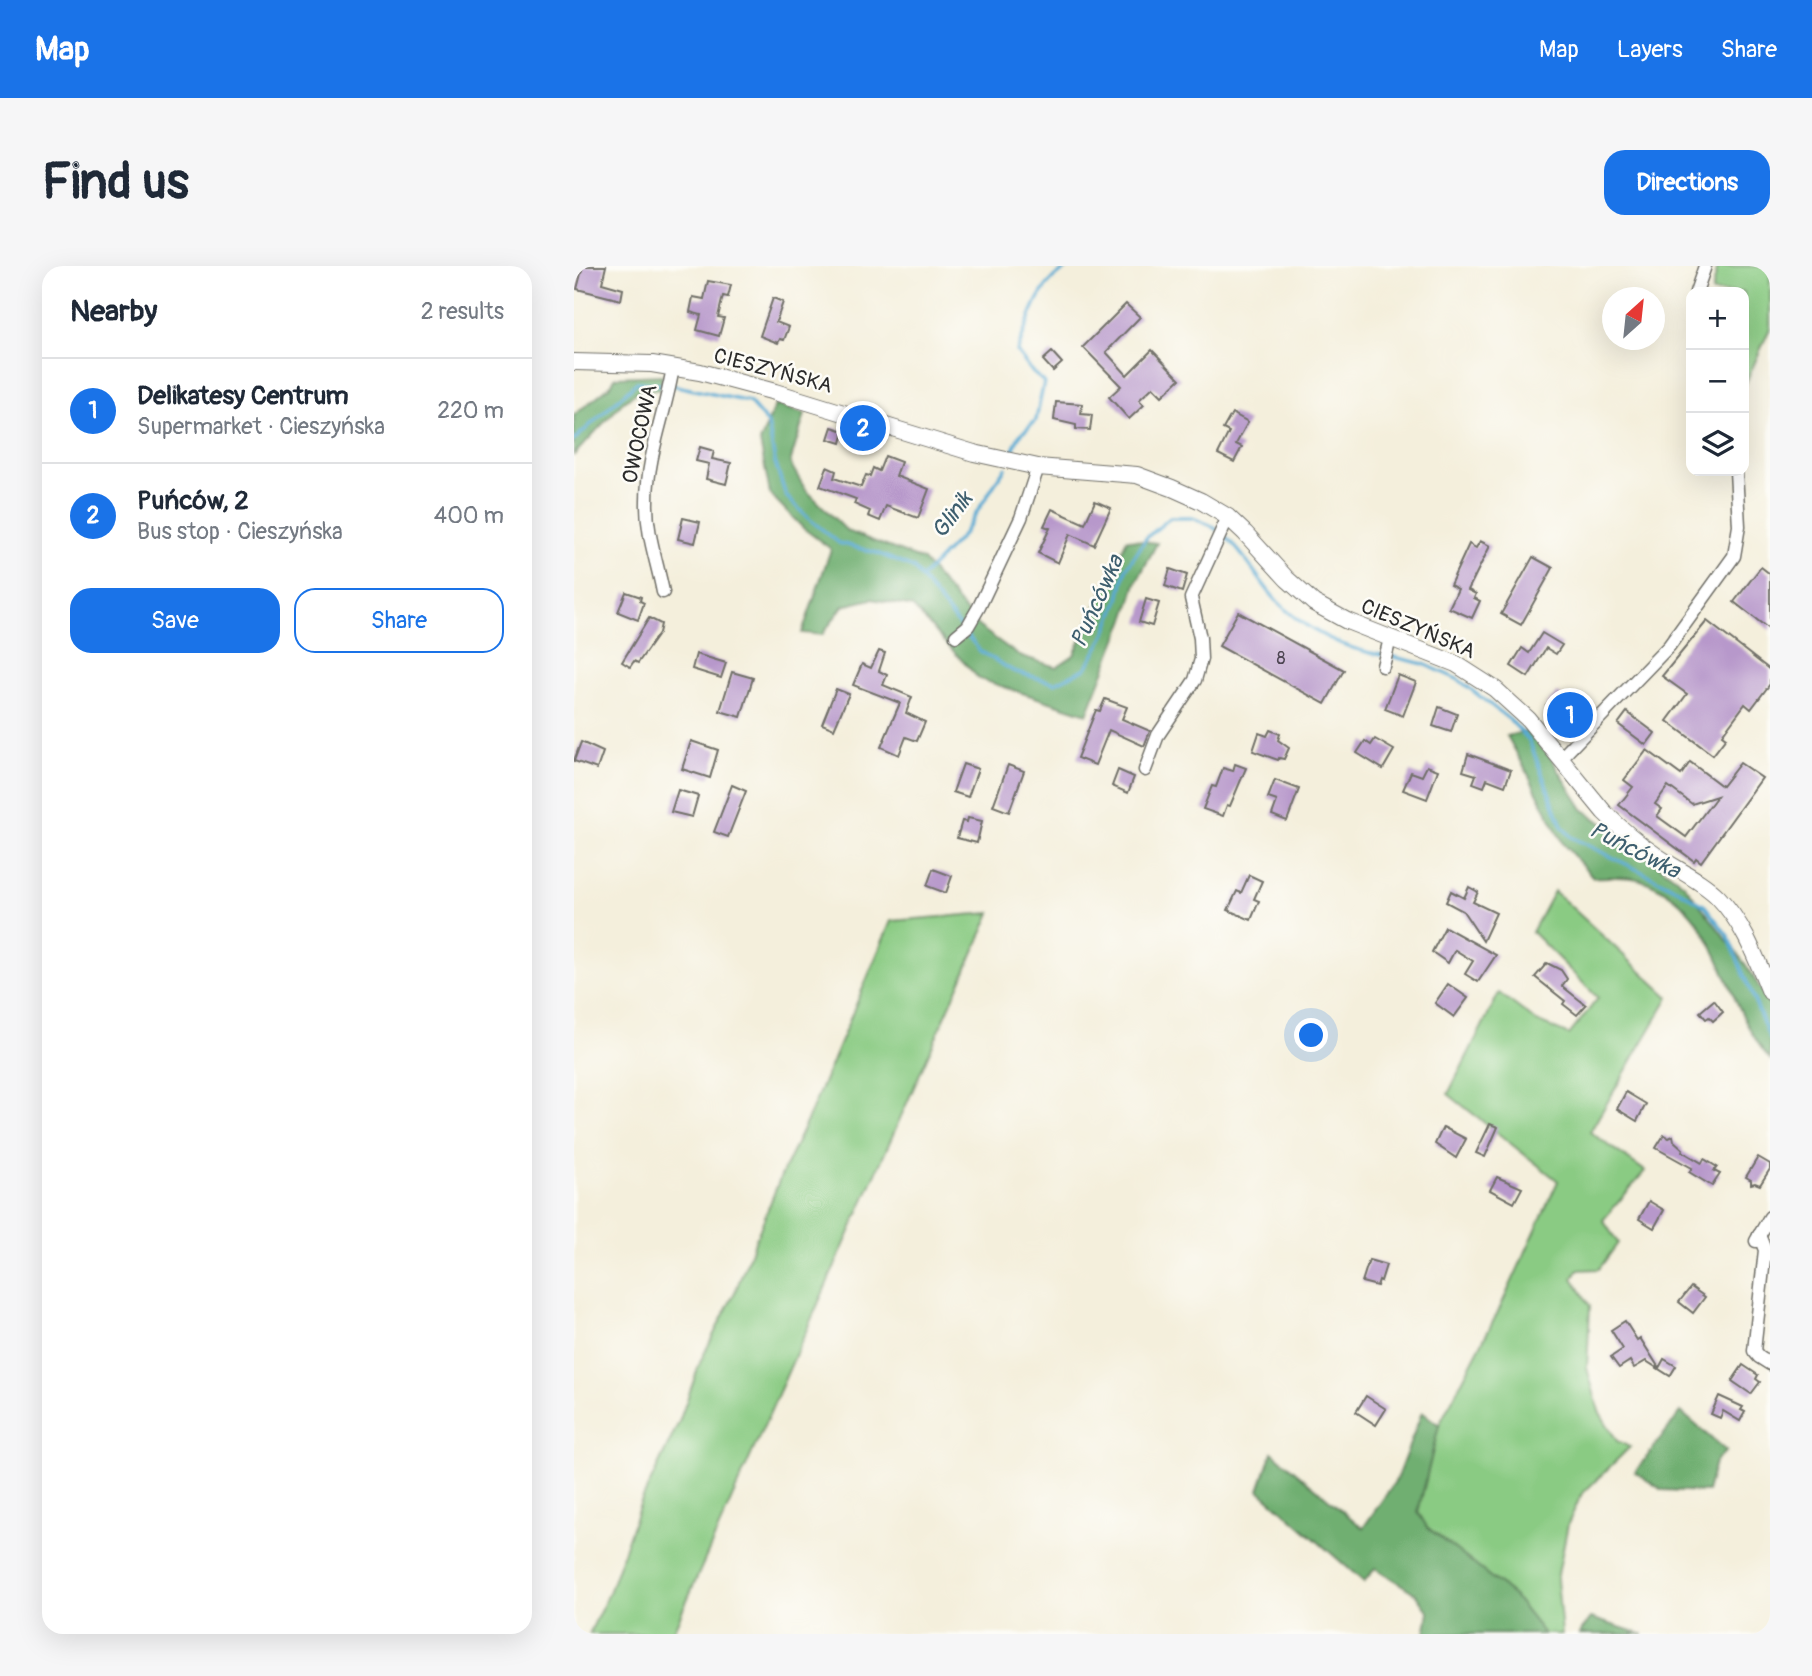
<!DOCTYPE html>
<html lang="en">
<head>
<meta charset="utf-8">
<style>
	body { margin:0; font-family:Pangolin,sans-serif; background:#f6f6f7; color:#1f2937 }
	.controls { position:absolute; right:21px; top:21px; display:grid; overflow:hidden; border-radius:14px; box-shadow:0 7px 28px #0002 }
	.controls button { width:63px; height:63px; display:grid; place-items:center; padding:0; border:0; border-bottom:2px solid #e0e1e3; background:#fff; color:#1f2937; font:35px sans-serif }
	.compass { position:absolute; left:1028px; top:21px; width:63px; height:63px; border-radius:50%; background:#fff; box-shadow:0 7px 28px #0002; rotate:27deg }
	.you { position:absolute; left:738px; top:770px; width:24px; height:24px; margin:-18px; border:5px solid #fff; border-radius:50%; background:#1a73e8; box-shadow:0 0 0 10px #1a73e833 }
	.badge { display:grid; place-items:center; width:46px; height:46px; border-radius:50%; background:#1a73e8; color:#fff; font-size:23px; font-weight:700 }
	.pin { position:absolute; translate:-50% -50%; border:4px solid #fff; box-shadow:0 2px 7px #0006 }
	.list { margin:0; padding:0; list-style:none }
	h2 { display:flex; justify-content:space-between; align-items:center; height:91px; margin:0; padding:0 28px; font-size:30px }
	h2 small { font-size:23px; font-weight:400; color:#747a83 }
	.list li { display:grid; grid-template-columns:46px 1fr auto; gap:21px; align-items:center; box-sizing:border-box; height:105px; padding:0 28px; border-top:2px solid #e0e1e3 }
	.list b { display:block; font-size:26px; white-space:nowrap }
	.list p { margin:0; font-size:23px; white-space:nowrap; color:#747a83 }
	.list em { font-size:23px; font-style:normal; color:#747a83 }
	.actions { display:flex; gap:14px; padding:21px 28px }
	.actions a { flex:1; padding:16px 0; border:2px solid #1a73e8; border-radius:21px; text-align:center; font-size:24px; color:#1a73e8 }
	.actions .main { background:#1a73e8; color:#fff }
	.icon { flex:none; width:38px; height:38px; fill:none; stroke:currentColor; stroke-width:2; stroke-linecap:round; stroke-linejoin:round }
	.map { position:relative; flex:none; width:1196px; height:1368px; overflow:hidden; border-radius:21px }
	header { display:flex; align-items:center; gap:42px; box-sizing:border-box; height:98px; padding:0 35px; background:#1a73e8; color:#fff }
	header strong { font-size:33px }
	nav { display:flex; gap:38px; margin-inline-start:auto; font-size:24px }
	.intro { display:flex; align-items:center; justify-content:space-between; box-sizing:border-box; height:168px; padding:0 42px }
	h1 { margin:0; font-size:49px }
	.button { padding:18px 32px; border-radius:21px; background:#1a73e8; color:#fff; font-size:24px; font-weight:700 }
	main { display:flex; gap:42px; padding:0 42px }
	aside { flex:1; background:#fff; border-radius:21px; box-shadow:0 7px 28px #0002 }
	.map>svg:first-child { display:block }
	.green { fill:#8acb83; stroke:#5a7b57; stroke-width:2 }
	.forest { fill:#6faf71; stroke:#4d6d4e; stroke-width:2 }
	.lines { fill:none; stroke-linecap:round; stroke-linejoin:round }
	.stream { stroke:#58aad3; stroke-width:3.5 }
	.building { fill:#b798cb; fill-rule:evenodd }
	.street-casing { stroke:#717069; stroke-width:15 }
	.secondary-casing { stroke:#717069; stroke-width:18 }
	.street { stroke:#fff; stroke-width:12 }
	.secondary { stroke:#fff; stroke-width:16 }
	.labels { text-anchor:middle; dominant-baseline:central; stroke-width:5; stroke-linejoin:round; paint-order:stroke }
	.number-label { font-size:18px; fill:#4e4653 }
	.street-label { font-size:21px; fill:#2b2b2b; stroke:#fdfcf7 }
	.water-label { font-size:23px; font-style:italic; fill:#3d5e6e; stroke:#fdfcf7 }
</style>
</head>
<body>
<header>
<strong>Map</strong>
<nav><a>Map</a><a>Layers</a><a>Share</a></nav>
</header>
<div class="intro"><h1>Find us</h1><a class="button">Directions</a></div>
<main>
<aside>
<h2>Nearby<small>2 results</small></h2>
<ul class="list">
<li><span class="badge">1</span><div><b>Delikatesy Centrum</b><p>Supermarket · Cieszyńska</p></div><em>220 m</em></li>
<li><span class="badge">2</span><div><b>Puńców, 2</b><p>Bus stop · Cieszyńska</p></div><em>400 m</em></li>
</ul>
<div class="actions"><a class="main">Save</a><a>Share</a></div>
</aside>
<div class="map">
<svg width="1196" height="1368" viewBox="0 0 1196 1368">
	<rect width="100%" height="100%" fill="#fdfcf7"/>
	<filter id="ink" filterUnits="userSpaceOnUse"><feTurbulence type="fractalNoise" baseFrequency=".0143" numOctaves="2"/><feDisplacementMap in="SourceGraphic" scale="14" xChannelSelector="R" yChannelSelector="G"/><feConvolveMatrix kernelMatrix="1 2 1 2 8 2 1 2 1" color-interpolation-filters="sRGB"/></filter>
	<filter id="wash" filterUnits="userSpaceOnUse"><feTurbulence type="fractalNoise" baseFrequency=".00686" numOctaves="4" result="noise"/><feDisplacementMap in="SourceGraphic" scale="28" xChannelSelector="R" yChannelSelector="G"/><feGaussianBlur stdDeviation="1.57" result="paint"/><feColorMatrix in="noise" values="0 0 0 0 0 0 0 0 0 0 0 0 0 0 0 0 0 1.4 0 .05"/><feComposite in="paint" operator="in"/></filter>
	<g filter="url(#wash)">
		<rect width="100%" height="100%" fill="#f4efdc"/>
		<g class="green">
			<path d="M1144,0h52v62l-26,59v-95h-32z"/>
			<path d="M980,625l115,106 -79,135 55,39 -42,49 15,23 -19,26 -21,1 -5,8 17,28 -3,62 12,43 18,30 13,6 -49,48 -13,29 -11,55 5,55h-18l-31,-39 -87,-68 -8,-15 21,-87 60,-115 59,-129 -110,-87 51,-101 37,28 33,14 29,-37 -66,-66z"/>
			<path d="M417,647l-319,721h-83l20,-41 31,-89 39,-82 22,-62 34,-68 46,-116 30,-64 80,-191z"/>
		</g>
		<g class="forest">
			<path d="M88,109v14l-23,2 -14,9 -51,55v-40l37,-30 4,-8z"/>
			<path d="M201,139l30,9 -15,49 15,26 42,42 76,29 55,66 40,29 38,12 18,-12 53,-116 30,4 -21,40 -9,31 -40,100 -108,-35 -66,-72 -41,-8 -29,7 -21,29 -20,-2 29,-84 -28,-21 -33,-34 -10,-52z"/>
			<path d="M953,465l24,27 32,51 101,75 62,81 24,40v54c-49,-56 -46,-151 -129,-179 -14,-5 -33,-2 -48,-3l-30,-33 -37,-74 -19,-34z"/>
			<path d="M848,1146l17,13 -21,87 9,15 86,68 31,39h-119l4,-22 -13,-18 -41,-26 -11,14 -105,-92 13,-38 91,76 33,-48z"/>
			<path d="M1107,1146l45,39 -11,11 -8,30 -45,-2 -27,-18z"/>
			<path d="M1017,1352l50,16h3h-65z"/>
		</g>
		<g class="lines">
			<g class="stream">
				<path d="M98,119l77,17 19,22 7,38 11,34 22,22 31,25 38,10 36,15 67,83 33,20 42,12 31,-15 19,-33 14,-36 7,-30 21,-32 23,-19h22l18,7 7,5"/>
				<path d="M0,174l63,-58 28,3"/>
				<path d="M437,189l8,-19 17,-16 8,-38 -11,-9 -16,-21c13,-34 19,-68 54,-86"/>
				<path d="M649,269c22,18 35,46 55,67 25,27 68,48 104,53"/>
				<path d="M347,312l40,-41 44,-69"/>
				<path d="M816,390l34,8 35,16 52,41 18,19 33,86 9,11 108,53 26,16 23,30 42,103"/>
			</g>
		</g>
		<g id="blocks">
			<g class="building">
				<path d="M9,0h23l-4,17 21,6 -2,11 -44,-11z"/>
				<path d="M134,15l23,4 -3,12 -5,-1 -5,21 6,1 -5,18 -22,-6 4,-15 -11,-3 3,-15 11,2z"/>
				<path d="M199,32l10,4 -7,20 13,5 -5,13 -4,-1 -2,4 -18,-7z"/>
				<path d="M552,38l14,13 -34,35 21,23 25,-25 28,29 -18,17 -9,-9 -14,13 5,5 -15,14 -20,-22 12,-11 -38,-39z"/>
				<path d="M478,86l10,11 -9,8 -10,-11z"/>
				<path d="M482,136l26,2 -1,10 11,1 -2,15 -14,-1v-4l-22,-5z"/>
				<path d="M658,147l16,9 -12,22 6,3 -8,15 -16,-8 11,-22 -6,-3z"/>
				<path d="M258,161l12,4 -3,12 -13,-4z"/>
				<path d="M126,181l14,4 -2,8 19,4 -5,21 -20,-5 3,-15 -13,-3z"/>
				<path d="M311,190l16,6 -5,14 33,13 -11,29 -32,-12 -6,15 -12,-5 2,-5 -16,-7 2,-5 -36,-13 7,-19 9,4 -2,7 27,9 5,-12 4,1 3,-8 6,3z"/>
				<path d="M521,235l16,7 -17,37 -24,-11 -12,29 -20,-10 12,-25 -6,-2 8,-17 33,15z"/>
				<path d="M109,252l17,4 -5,21 -17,-4z"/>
				<path d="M906,275l10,5 -22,44 8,4 -2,4 6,3 -8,17 -23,-10 9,-19 -8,-4 19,-41 7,4z"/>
				<path d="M959,291l20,11 -32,57 -20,-11z"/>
				<path d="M1187,301l9,7v56l-36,-28z"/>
				<path d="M596,303l17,6 -5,17 -17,-6z"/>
				<path d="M52,326l15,5 -1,4 4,2 -6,17 -20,-8z"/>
				<path d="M572,333l13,4 -7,23 -13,-4z"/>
				<path d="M664,346l106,58 -19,34 -106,-58z"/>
				<path d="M75,352l12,6 -2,9 -21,30 -4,-2 -4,6 -8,-5z"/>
				<path d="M1133,355l63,49v14l-19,25 -6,-5 -23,31 4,3 -13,17 -46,-34 20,-27 -25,-18z"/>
				<path d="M968,367l20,12 -6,9 -10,-6 -18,29 -17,-11 11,-18 7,5z"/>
				<path d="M305,385l6,2 -6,18 8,4 -4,10 29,12 -6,16 19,9 -8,19 -11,-4 -7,18 -18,-8 19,-44 -47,-18 9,-21 9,4z"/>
				<path d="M122,388l30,9 -5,15 -29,-9z"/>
				<path d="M158,406l21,6 -12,39 -21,-6z"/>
				<path d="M824,409l18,7 -13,34 -18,-7z"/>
				<path d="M262,423l13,5 -15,35 -12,-5z"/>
				<path d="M984,427l29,25 -14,14 -27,-27z"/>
				<path d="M531,433l22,8 -5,12 28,12 -6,15 -35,-16 -14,35 -18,-7 19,-48 4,1z"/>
				<path d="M865,441l18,7 -6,18 -18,-6z"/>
				<path d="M1053,446l28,21 -9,12 -28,-21z"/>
				<path d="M696,464l10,4 -2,6 11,8 -5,11 -5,-1 -1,2 -25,-9 6,-18 8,3z"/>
				<path d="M801,473l19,11 -11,19 -26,-16 8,-12 6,4z"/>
				<path d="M117,475l27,9 -8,28 -28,-9z"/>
				<path d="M7,476l22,10 -6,17 -23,-8z"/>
				<path d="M1073,484l34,25 9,-13 32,24 18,-23 22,15 -61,84 -5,-4 -2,3 -75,-56 14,-18 -9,-7zM1094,520l24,18 25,-8 -31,41 -29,-21 5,-7 -7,-5z"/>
				<path d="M894,488l43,16 -6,16 -18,-7 -3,8 -11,-4 3,-8 -13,-4z"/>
				<path d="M389,498l15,5 -10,28 -15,-5z"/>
				<path d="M661,498l11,4 -16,38 -3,-1 -4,11 -20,-7 9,-23 4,1 7,-19 10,3z"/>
				<path d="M434,499l16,6 -15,41 -16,-6z"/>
				<path d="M853,500l11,4 -11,29 -24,-9 8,-18 11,4z"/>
				<path d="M544,504l16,7 -6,16 -16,-7z"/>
				<path d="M701,514l24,9 -12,32 -15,-6 5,-14 -9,-3z"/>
				<path d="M158,519l14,6 -18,46 -14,-5z"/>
				<path d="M104,524l20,6 -6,21 -21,-5z"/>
				<path d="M394,552l14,3 -5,22 -20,-5 5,-17 5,1z"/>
				<path d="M359,603l19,7 -6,17 -19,-7z"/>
				<path d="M675,609l13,6 -8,18 5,2 -8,19 -23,-10 9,-19 4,2z"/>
				<path d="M895,621l9,5 -5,10 23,11 -13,28 -20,-30 -17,-9 5,-11 13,7z"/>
				<path d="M871,661l51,28 -18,27 -13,-8 8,-13 -18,-11 -7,13 -16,-11z"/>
				<path d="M973,697l14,7 6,9 -5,7 24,19 -9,10 -14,-11 2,-3 -30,-24z"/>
				<path d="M874,718l20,14 -14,19 -19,-14z"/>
				<path d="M1140,734l9,12 -10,9 -4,-4 -3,2 -6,-7z"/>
				<path d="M1052,826l20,12 -9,17 -20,-12z"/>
				<path d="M916,858l8,3 -13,30 -9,-4z"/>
				<path d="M869,861l23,12 -10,19 -21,-14z"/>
				<path d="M1090,869l5,3 4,-2 1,5 9,8 -1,2 20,12 2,-4 13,8 -3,4 6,3 -8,12 -23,-14 3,-4 -36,-20z"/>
				<path d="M1184,891l12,7v5l-10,16 -5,-2 -4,1v-4l-5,-3z"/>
				<path d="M923,911l25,11 -8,15 -24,-13z"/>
				<path d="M1075,935l15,9 -10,18 -15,-9z"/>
				<path d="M795,994l17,5 -5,16 -2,-1 -2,6 -15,-4z"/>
				<path d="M1117,1021l14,10 -12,16 -14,-11z"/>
				<path d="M1051,1055l12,19 3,-2 19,30 5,-9 12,7 -6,10 -24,-15 -12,7 -4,-7 -11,7 -8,-11 12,-8 -12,-19z"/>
				<path d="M1169,1099l15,10 -2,4 4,3 -9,12 -19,-13z"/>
				<path d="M792,1130l20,13 -10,16 -20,-13z"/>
				<path d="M1145,1130l24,11 -2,3 4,2 -5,9 -17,-10 -3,7 -9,-4z"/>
			</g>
		</g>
	</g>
	<g filter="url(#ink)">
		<use href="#blocks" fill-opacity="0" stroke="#717069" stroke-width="2"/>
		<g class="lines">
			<g class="street-casing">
				<g id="street">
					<path d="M1122,26l9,-26"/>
					<path d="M89,326c-6,-31 -17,-59 -16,-91 0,-46 19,-89 26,-134"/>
					<path d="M382,370l12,-10 11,-19 42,-89 17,-51"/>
					<path d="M809,400l7,-27"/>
					<path d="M987,492l108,-112 65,-90 5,-30 -3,-55"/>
					<path d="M571,504l13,-35 37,-55 6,-21 -1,-21 -9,-40 37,-81"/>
					<path d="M1185,969l6,15 -11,101 5,6 11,7"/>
					<path d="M1182,975l14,-24"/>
				</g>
			</g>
			<g class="secondary-casing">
				<path id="secondary" d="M0,96l78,2 48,8 75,20 199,61 64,14 99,8 35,13 29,13 27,16 17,16 42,46 27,24 33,18 109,43 39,25 33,30 76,93c16,16 32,30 50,42 21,15 46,25 64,43 26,27 38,61 52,95"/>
			</g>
			<use href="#street" class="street"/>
			<use href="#secondary" class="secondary"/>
		</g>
	</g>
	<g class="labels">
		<g class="number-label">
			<text x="707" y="392">8</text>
		</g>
		<g class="street-label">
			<text transform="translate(199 105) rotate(15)">CIESZYŃSKA</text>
			<text transform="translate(66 168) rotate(-78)">OWOCOWA</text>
			<text transform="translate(844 363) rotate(23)">CIESZYŃSKA</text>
		</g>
		<g class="water-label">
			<text transform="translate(378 249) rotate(-53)">Glinik</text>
			<text transform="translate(523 335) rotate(-66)">Puńcówka</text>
			<text transform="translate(1061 584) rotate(27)">Puńcówka</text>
		</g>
	</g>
</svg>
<div class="controls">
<button>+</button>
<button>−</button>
<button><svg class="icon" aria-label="layers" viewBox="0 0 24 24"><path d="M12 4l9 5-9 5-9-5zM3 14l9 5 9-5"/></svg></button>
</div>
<svg class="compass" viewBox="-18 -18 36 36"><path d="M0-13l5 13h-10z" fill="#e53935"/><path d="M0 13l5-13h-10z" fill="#747a83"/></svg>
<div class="you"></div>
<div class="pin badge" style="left:996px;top:449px">1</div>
<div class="pin badge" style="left:289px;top:162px">2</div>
</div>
</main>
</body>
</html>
